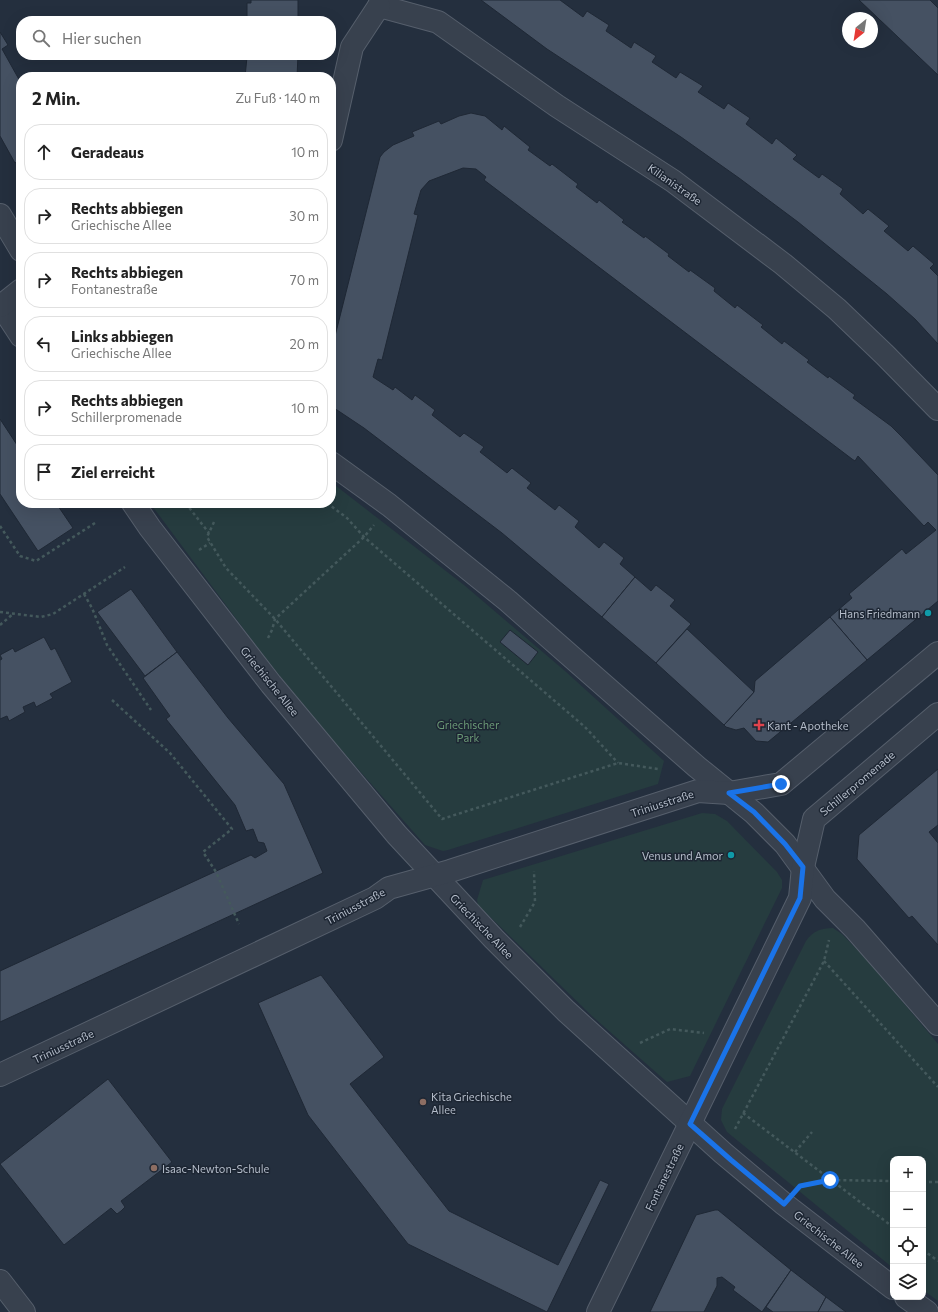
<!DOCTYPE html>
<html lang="de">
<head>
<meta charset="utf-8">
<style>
	body { margin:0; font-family:Commissioner,sans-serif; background:#f6f6f6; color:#222 }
	.controls { position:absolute; right:12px; bottom:12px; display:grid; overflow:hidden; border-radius:8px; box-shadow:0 4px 16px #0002 }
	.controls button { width:36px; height:36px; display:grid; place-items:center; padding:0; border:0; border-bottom:1px solid #e0e0e0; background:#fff; color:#222; font:20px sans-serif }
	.compass { position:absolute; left:842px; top:12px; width:36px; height:36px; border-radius:50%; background:#fff; box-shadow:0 4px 16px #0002; rotate:210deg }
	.stop { position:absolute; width:12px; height:12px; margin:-9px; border:3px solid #1a73e8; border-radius:50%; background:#fff }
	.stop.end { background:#1a73e8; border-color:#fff; box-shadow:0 1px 4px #0008 }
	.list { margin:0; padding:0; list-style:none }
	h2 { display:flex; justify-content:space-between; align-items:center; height:52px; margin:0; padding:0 16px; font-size:17px }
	h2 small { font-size:13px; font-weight:400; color:#767676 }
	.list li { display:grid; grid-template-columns:26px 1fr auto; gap:12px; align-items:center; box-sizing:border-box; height:56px; margin:0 8px 8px; padding:0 8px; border:1px solid #e0e0e0; border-radius:16px }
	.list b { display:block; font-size:15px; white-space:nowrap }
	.list p { margin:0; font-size:13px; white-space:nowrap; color:#767676 }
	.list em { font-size:13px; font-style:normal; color:#767676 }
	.icon { flex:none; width:22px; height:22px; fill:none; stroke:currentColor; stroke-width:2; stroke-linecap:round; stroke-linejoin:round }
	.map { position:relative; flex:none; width:938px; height:1312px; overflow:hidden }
	.search { position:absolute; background:#fff; box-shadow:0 4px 16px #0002; left:16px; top:16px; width:320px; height:44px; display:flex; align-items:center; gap:10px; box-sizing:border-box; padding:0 14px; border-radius:16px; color:#767676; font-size:15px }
	.panel { position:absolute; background:#fff; box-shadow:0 4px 16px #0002; left:16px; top:72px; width:320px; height:436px; border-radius:16px }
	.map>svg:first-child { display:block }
	.green { fill:#263c3f }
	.building { fill:#455162; stroke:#1f2835 }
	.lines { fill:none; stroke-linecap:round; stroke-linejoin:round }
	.minor-casing { stroke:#565f6c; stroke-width:24 }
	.path { stroke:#44595c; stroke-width:2.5; stroke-dasharray:3 3; stroke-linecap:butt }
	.minor { stroke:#38414e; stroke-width:22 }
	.route { stroke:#1a73e8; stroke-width:5 }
	.culture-dot { fill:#0f9aa8; stroke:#1d2633; stroke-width:1.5 }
	.health-dot { fill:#e0444e; stroke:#1d2633; stroke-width:1.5 }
	.education-dot { fill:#8d6e63; stroke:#1d2633; stroke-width:1.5 }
	.labels { text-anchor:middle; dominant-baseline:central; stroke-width:3; stroke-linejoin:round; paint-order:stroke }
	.street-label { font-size:11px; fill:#b4bcc9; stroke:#1d2633 }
	.poi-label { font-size:11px; fill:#b4bcc9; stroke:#1d2633; text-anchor:start }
	.park-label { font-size:11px; fill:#6b9a76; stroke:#1d2633 }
</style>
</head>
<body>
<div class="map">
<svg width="938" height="1312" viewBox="0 0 938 1312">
	<rect width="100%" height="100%" fill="#242f3e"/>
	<g class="green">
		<path d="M331,482l133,103 101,86 98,89 1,1 -6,23 -210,66 -5,1 -18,-6 -96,-109 -63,-77 -116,-156h181z"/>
		<path d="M702,813l13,1 12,7 50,51 5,8v8l-92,188 -23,6 -75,-66 -114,-111 -1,-5 6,-20z"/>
		<path d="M833,928l9,6 28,29 68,81v257l-15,-11v-131h-30v109l-166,-136 -6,-12 1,-11 84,-168c7,-10 15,-13 27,-13z"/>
	</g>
	<g class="building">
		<path d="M251,0h47v21h-51v-18h4z"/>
		<path d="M481,0h79l23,17 4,-6 22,14 -3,6 25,17 3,-6 22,14 -4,6 24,16 4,-6 23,14 -5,6 26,17 4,-6 22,15 -4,6 26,20 4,-6 21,17 -4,4 26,19 3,-4 21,15 -3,5 23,20 5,-5 21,17 -5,5 24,20 5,-5 21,18 -4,4 8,8v68l-23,-25 -28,-25 -89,-72 -59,-44 -58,-41 -134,-88z"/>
		<path d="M859,0h71l8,8v67z"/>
		<path d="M0,32l8,13 -6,4 19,34v83l-3,-5 -3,2 -15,-27z"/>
		<path d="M249,55h49l-1,22h-52l2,-20h2z"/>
		<path d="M471,113l14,3 17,14 2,-4 26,21 -2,3 22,16 2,-2 26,20 -2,3 21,16 2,-3 25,20 -2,2 22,16 1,-2 24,18 -1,2 21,16 1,-2 25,18 -1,3 21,17 2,-3 26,20 -2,2 21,17 2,-3 25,19 -2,2 21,16 1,-2 26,19 -2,3 38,28 11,11 36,38v126l-71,59 -37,-43 22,-19 -3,-4 53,-45 4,5 30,-24 -8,-8 -4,4 -66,-70 -3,5 -3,-2 -368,-279 2,-3 -10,-8 -13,-1 -34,13 -8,9 -7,24 4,1 -36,145 -4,-1 -5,18 20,13 2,-3 17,13 3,-5 20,15 -3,5 28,22 4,-4 20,14 -4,5 27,21 5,-5 19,15 -4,5 28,22 4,-5 20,16 -4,6 24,21 5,-6 20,16 -4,6 15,13 -33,40 -100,-84 -138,-105 -33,-22v-54l49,-195 4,-5 9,-7 21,-9 -2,-4 27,-11 2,3 18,-8z"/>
		<path d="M0,419l21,32v52h35l17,25 -35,23 -38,-57z"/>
		<path d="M635,577l16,14 5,-6 19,15 -5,6 21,18 -35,39 -54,-46z"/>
		<path d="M131,589l46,63 -32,24 -48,-64z"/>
		<path d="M830,617l37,43 -99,82 -12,-1 -12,-13 -8,2 -10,-3 -2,-2 30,-33 1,-11z"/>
		<path d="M687,629l67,63 -30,33 -68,-62z"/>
		<path d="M510,630l28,22 -10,13 -28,-23z"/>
		<path d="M44,637l7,13 4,-2 17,34 -22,12 3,4 -17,9 -2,-5 -11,5 2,5 -16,9 -2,-5 -7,3v-59l2,-1 -2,-4 13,-7 2,4z"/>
		<path d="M177,652l51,66 56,66 39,89 -323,149v-51l251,-116 4,3 12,-7 -3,-8 -6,-1 -5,-13 -7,2 -11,-26 -69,-86 4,-3 -27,-38z"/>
		<path d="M938,769v56l-9,7 9,11v102l-26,-29 -3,2 -52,-59 2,-24z"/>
		<path d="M321,975l63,82 -34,27 99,127 109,54 42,-85 9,4 -62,128 -139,-68 -100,-129 -50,-112z"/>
		<path d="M108,1079l64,83 -51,39 4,6 -4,4 -4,3 -6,-6 -47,37 -64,-81z"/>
		<path d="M715,1210h3l73,60 -29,42 -29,-22 2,-3 -13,-10 -5,1v8l-13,26h-54l46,-97z"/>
		<path d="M791,1270l35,27 -8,15h-45l-7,-5z"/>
		<path d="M826,1297l20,15h-28z"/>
	</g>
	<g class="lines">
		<g class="minor-casing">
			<g id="minor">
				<path d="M379,6l59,16 119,84 116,75 110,83 54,45 48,46 53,54"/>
				<path d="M331,140l21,-93 27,-41"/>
				<path d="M0,215l21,35"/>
				<path d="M0,304l21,32"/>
				<path d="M1,306l20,-16"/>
				<path d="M331,463l58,42 119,96 189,166 57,46 31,31 40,55 30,30 83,95"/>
				<path d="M133,503l17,25 121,156 126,151 97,104 72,72 157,142 61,51 109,84"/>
				<path d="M0,1075l375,-177 14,-10 61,-17 248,-80 31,2 52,-9 157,-131"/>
				<path d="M0,1281l24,31"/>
				<path d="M906,1297l21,15"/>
				<path d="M598,1312l202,-414 3,-31 11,-48 124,-105"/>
			</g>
		</g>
		<g class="path">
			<path d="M188,503l-1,2 22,28"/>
			<path d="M327,503l20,15 17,19 221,190 33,36"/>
			<path d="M214,522l-7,15 19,31 49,51 167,200 176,-56 40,6"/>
			<path d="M0,526l20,30 16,5 59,-38"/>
			<path d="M199,550l11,-7"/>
			<path d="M84,594l8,14 15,37 44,65"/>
			<path d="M0,612l41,5 12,-3 72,-47"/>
			<path d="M0,625l13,-11"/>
			<path d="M268,638l4,-8 3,-11 89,-82 10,-12"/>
			<path d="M112,700l58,53 62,76 -29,23 13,20 23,52"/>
			<path d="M520,927l15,-25 -1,-31"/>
			<path d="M824,961l114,126"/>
			<path d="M640,1043l30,-14 34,4"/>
			<path d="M743,1113l150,114"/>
			<path d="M735,1129l89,-168 5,-21"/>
			<path d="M795,1152l17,-20"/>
			<path d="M923,1182h15"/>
			<path d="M802,1186l28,-6 63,1"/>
			<path d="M923,1250l15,11"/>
		</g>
		<use href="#minor" class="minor"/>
	</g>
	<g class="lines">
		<path class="route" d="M781,784l-52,9 25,19 31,32 18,23 -3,31 -110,226 41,36 53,44 16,-18 30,-6"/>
	</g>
	<g class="culture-dot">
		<circle cx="928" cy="613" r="4"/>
		<circle cx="731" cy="855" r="4"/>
	</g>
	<path class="health-dot" d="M757 719h4v4h4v4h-4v4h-4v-4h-4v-4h4z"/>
	<g class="education-dot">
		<circle cx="423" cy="1102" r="4"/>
		<circle cx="154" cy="1168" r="4"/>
	</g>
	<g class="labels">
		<g class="street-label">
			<text transform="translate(675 184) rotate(35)">Kilianistraße</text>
			<text transform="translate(270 681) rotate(51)">Griechische Allee</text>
			<text transform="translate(857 783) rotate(-40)">Schillerpromenade</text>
			<text transform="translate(662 803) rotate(-18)">Triniusstraße</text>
			<text transform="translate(355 906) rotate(-28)">Triniusstraße</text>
			<text transform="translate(482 926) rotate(46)">Griechische Allee</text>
			<text transform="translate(63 1046) rotate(-25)">Triniusstraße</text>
			<text transform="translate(664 1177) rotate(-64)">Fontanestraße</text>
			<text transform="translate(829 1239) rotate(38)">Griechische Allee</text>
		</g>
		<g class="poi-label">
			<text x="920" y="613" text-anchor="end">Hans Friedmann</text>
			<text x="767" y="725">Kant - Apotheke</text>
			<text x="723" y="855" text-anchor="end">Venus und Amor</text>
			<text x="431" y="1096">Kita Griechische<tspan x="431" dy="13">Allee</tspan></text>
			<text x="162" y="1168">Isaac-Newton-Schule</text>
		</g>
		<g class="park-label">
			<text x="468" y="724">Griechischer<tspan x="468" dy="13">Park</tspan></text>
		</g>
	</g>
</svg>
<div class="controls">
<button>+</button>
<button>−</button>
<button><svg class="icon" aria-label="locate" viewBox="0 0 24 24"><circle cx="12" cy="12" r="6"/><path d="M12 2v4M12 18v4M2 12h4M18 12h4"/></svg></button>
<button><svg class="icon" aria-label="layers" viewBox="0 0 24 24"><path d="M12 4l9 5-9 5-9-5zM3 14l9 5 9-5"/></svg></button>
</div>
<svg class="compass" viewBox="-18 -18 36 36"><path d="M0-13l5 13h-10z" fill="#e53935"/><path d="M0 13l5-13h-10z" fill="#767676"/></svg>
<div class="stop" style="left:830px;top:1180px"></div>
<div class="stop end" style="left:781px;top:784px"></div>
<div class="search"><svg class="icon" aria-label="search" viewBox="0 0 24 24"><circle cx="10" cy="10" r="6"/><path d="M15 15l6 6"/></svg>Hier suchen</div>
<section class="panel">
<h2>2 Min.<small>Zu Fuß · 140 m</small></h2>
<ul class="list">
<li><svg class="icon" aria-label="ahead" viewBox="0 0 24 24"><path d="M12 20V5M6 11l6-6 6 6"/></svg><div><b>Geradeaus</b></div><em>10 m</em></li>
<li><svg class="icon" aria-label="right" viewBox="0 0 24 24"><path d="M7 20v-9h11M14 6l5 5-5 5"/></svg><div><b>Rechts abbiegen</b><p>Griechische Allee</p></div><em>30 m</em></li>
<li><svg class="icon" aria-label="right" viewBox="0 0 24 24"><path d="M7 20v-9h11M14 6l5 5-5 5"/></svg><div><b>Rechts abbiegen</b><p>Fontanestraße</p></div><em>70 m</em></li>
<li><svg class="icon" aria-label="left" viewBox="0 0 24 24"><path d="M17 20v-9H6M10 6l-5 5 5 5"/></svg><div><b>Links abbiegen</b><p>Griechische Allee</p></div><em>20 m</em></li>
<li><svg class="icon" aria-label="right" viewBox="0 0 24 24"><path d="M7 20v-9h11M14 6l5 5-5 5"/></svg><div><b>Rechts abbiegen</b><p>Schillerpromenade</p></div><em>10 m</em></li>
<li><svg class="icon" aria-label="arrive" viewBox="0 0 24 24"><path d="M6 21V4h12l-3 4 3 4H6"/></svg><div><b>Ziel erreicht</b></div></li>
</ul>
</section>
</div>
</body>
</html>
